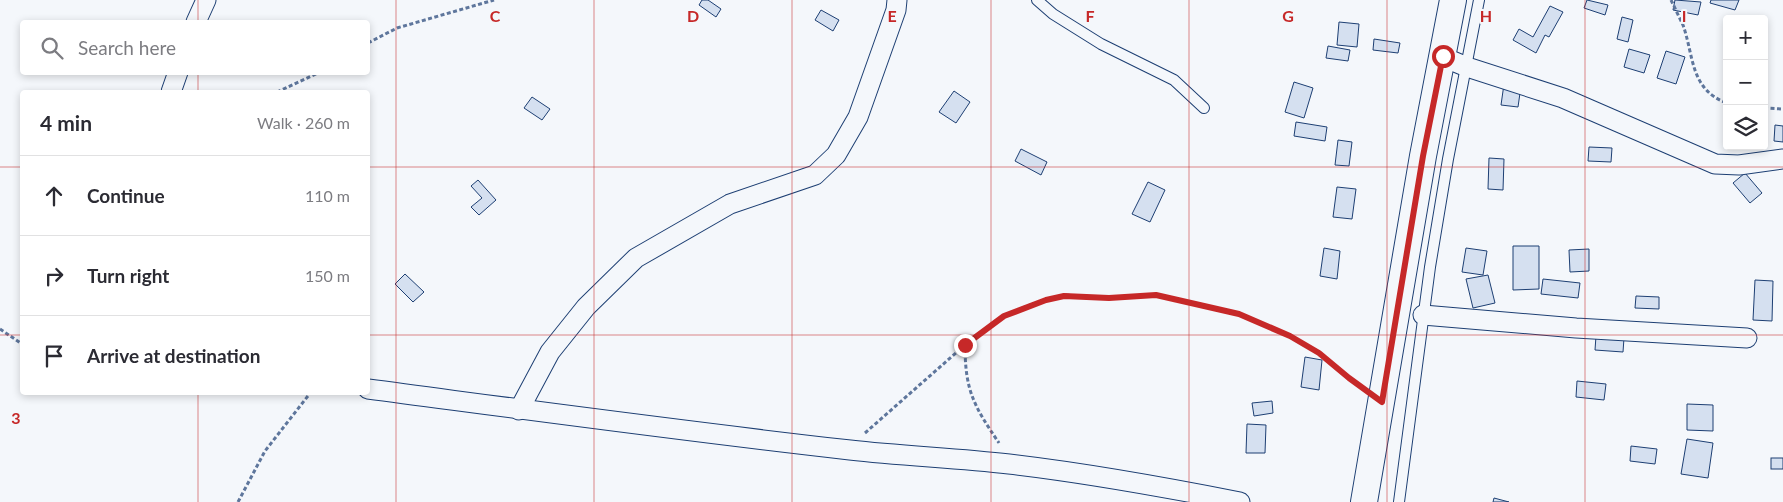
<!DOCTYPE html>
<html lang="en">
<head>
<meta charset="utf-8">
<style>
	body { margin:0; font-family:Lato,sans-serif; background:#f7f7f7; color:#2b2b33 }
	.controls { position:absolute; right:15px; top:15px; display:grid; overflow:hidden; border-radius:5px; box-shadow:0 2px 8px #0003 }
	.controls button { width:45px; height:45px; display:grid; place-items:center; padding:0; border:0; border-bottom:1px solid #e1e1e2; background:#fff; color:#2b2b33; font:25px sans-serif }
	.stop { position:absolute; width:15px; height:15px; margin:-11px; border:4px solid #c62828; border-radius:50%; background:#fff }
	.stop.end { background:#c62828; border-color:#fff; box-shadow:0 1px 5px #0008 }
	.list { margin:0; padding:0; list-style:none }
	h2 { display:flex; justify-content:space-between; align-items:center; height:65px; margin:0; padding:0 20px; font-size:21px }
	h2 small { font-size:16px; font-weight:400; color:#7c7c81 }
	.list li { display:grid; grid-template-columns:32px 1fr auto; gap:15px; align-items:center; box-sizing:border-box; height:80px; padding:0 20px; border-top:1px solid #e1e1e2 }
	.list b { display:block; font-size:19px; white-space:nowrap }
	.list em { font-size:16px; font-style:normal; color:#7c7c81 }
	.icon { flex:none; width:28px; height:28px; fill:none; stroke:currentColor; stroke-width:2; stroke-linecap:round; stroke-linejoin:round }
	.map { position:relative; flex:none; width:1783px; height:502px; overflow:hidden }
	.search { position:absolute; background:#fff; box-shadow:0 2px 8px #0003; left:20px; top:20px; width:350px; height:55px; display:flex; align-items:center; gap:12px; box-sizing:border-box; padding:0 18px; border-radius:5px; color:#7c7c81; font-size:19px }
	.panel { position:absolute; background:#fff; box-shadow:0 2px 8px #0003; left:20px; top:90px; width:350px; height:305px; border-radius:5px }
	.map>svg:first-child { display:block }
	.building { fill:#d5e0f0; stroke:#1d3f73 }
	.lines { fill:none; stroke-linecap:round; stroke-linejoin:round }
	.service-casing { stroke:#1d3f73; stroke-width:12 }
	.minor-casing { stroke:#1d3f73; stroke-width:21 }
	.secondary-casing { stroke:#1d3f73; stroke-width:28 }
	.path { stroke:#5e769c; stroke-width:3; stroke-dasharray:4 2.5; stroke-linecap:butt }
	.service { stroke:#f4f7fb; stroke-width:10 }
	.minor { stroke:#f4f7fb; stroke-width:19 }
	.secondary { stroke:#f4f7fb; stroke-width:26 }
	.route { stroke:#c62828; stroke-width:6 }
	.grid { fill:none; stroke:#c62828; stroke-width:1; stroke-opacity:0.55 }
	.grid-label { font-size:16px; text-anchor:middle; font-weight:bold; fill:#c62828; stroke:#f4f7fb; stroke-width:4; stroke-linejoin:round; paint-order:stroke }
</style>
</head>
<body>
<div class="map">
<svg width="1783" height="502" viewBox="0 0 1783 502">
	<rect width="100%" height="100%" fill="#f4f7fb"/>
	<g class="building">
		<path d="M702,0h6l13,9 -5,8 -17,-12z"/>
		<path d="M1587,0l21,5 -3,10 -21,-7z"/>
		<path d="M1675,0l26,2 -3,13 -25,-5z"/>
		<path d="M1711,0h28l-4,10 -25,-7z"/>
		<path d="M1550,6l13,6 -14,25 -4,-2 -9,18 -23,-13 6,-11 14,8z"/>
		<path d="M821,10l18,10 -6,11 -18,-11z"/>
		<path d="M1622,17l11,3 -5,22 -11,-3z"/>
		<path d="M1339,22l20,2 -2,23 -20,-2z"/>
		<path d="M1374,39l26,4 -2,10 -25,-3z"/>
		<path d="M1328,46l22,4 -2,11 -22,-3z"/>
		<path d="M1629,49l21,6 -6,18 -20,-6z"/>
		<path d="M1666,51l19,6 -9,27 -19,-6z"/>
		<path d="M1505,77l17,2 -4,28 -17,-2z"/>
		<path d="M1294,82l19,6 -9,30 -19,-6z"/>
		<path d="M954,91l16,11 -14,21 -17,-11z"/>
		<path d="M532,97l18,12 -8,11 -18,-12z"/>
		<path d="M1296,122l31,5 -2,14 -31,-5z"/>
		<path d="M1775,125l8,1v16l-9,-1z"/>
		<path d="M1338,140l14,2 -3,24 -14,-1z"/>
		<path d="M1589,147l23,1 -1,14 -23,-1z"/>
		<path d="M1021,149l26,13 -6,13 -26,-14z"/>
		<path d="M1489,158l15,1 -1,31 -15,-1z"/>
		<path d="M1745,173l17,20 -12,10 -17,-20z"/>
		<path d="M478,180l18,20 -17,15 -8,-8 11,-9 -11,-12z"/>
		<path d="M1148,182l17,8 -15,32 -18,-8z"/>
		<path d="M1337,187l19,2 -4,30 -19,-2z"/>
		<path d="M1513,246h26v43l-26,1z"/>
		<path d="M1324,248l16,3 -3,28 -17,-3z"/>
		<path d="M1466,248l21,3 -4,24 -21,-3z"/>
		<path d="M1589,249v22l-19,1 -1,-22z"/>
		<path d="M405,274l19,18 -11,10 -18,-18z"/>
		<path d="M1488,275l7,28 -22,5 -7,-29z"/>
		<path d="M1543,279l37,4 -2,15 -37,-4z"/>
		<path d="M1755,280l18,1 -1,40 -19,-1z"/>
		<path d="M1636,296l23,1v12l-24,-1z"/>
		<path d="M1596,336l28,2 -1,14 -28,-2z"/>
		<path d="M1305,357l17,3 -3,30 -18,-3z"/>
		<path d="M1577,381l29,3 -2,16 -28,-3z"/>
		<path d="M1272,401l1,12 -19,3 -2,-13z"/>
		<path d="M1687,404l26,1v26l-26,-1z"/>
		<path d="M1247,424l19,1 -1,28h-19z"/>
		<path d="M1687,439l26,4 -5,35 -27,-4z"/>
		<path d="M1631,446l26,3 -2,15 -25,-3z"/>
		<rect x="1771" y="458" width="12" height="11"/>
		<path d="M1494,498l15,4h-16z"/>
	</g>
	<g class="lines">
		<g class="service-casing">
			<g id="service">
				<path d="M1037,0l16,14 48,30 73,36 30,28"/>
				<path d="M1399,502l31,-235 18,-108 31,-159"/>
			</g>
		</g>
		<g class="minor-casing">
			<g id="minor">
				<path d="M196,22l10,-22"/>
				<path d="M1443,57l24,10 96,31 152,66 24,1 44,-6"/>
				<path d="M171,92l7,-20"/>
				<path d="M1423,315l153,13 171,10"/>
				<path d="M368,389c160,21 321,43 482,61 53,6 106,8 159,14 78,9 155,23 231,38"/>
				<path d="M519,410l31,-58 36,-45 50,-49 94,-54 85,-29 21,-20 22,-38 38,-107 1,-10"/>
			</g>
		</g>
		<g class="secondary-casing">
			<path id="secondary" d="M1364,502l59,-346 30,-156"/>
		</g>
		<g class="path">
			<path d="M1671,0c4,8 8,17 12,25 11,31 7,65 44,78"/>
			<path d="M368,43l29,-15 97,-28"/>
			<path d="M277,92l43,-20"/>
			<path d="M1764,108l19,1"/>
			<path d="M0,329l22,15"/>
			<path d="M965,345c0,46 9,61 34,98"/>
			<path d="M865,433l109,-96 31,-21 22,-10 37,-11 45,3 47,-3 83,19 51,22 29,17 42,34"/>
			<path d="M238,502l27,-51 46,-59"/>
		</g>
		<use href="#service" class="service"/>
		<use href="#minor" class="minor"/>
		<use href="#secondary" class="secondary"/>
	</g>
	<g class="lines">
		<path class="route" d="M965,345l39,-29 42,-16 18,-4 45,2 47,-3 83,19 51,22 29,17 30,25 33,24 41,-246 20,-100"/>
	</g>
	<path class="grid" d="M198,0v22M396,0v502M594,0v502M792,0v502M991,0v502M1189,0v502M1387,0v502M1585,0v502M198,72v20M0,167h22M368,167h1415M0,335h22M368,335h1415M198,392v110"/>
	<g class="grid-label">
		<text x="495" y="22">C</text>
		<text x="693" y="22">D</text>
		<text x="892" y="22">E</text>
		<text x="1090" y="22">F</text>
		<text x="1288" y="22">G</text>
		<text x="1486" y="22">H</text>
		<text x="1684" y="22">I</text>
		<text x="16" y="424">3</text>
	</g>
</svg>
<div class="controls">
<button>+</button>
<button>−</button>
<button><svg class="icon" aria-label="layers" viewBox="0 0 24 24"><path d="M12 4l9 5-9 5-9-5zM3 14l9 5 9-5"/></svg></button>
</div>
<div class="stop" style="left:1443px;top:56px"></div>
<div class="stop end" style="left:965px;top:345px"></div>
<div class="search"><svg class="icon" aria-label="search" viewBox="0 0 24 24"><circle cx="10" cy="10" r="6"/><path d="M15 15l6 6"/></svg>Search here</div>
<section class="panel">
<h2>4 min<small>Walk · 260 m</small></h2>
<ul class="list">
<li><svg class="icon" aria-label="ahead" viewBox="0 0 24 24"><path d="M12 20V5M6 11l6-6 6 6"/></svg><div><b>Continue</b></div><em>110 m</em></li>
<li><svg class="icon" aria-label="right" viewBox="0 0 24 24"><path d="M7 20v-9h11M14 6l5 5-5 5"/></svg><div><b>Turn right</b></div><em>150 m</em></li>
<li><svg class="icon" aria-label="arrive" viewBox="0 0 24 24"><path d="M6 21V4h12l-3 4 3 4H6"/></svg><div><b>Arrive at destination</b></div></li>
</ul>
</section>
</div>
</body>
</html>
